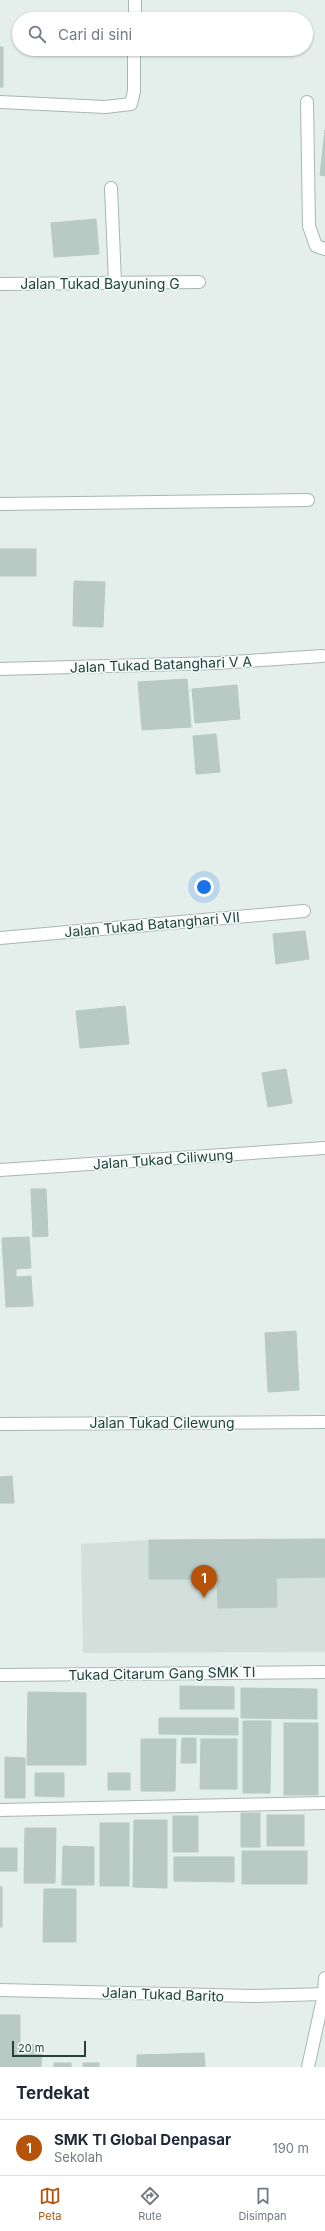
<!DOCTYPE html>
<html lang="id">
<head>
<meta charset="utf-8">
<style>
	body { margin:0; font-family:Inter,sans-serif; background:#f6f6f7; color:#1f2937 }
	.scale { position:absolute; left:12px; bottom:10px; width:74px; box-sizing:border-box; padding-left:4px; border:2px solid #21433c; border-top:0; font-size:11px; line-height:14px; white-space:nowrap; color:#21433c; -webkit-text-stroke:3px #f5fbf8; paint-order:stroke }
	.you { position:absolute; left:204px; top:887px; width:14px; height:14px; margin:-10px; border:3px solid #fff; border-radius:50%; background:#1a73e8; box-shadow:0 0 0 6px #1a73e833 }
	.badge { display:grid; place-items:center; width:26px; height:26px; border-radius:50%; background:#b45309; color:#fff; font-size:13px; font-weight:700 }
	.pin { position:absolute; translate:-50% -33px; filter:drop-shadow(0 1px 2px #0008) }
	.pin::after { content:''; position:absolute; top:21px; width:14px; height:12px; background:inherit; clip-path:polygon(0 0,100% 0,50% 100%) }
	.list { margin:0; padding:0; list-style:none }
	h2 { display:flex; justify-content:space-between; align-items:center; height:52px; margin:0; padding:0 16px; font-size:17px }
	h2 small { font-size:13px; font-weight:400; color:#747a83 }
	.list li { display:grid; grid-template-columns:26px 1fr auto; gap:12px; align-items:center; box-sizing:border-box; height:56px; padding:0 16px; border-top:1px solid #e0e1e3 }
	.list b { display:block; font-size:15px; white-space:nowrap }
	.list p { margin:0; font-size:13px; white-space:nowrap; color:#747a83 }
	.list em { font-size:13px; font-style:normal; color:#747a83 }
	.icon { flex:none; width:22px; height:22px; fill:none; stroke:currentColor; stroke-width:2; stroke-linecap:round; stroke-linejoin:round }
	.map { position:relative; flex:none; width:325px; height:2067px; overflow:hidden }
	.search { position:absolute; background:#fff; box-shadow:0 1px 3px #0004; left:12px; right:12px; top:12px; height:44px; display:flex; align-items:center; gap:10px; box-sizing:border-box; padding:0 14px; border-radius:22px; color:#747a83; font-size:15px }
	.sheet { height:108px; background:#fff }
	nav { display:flex; justify-content:space-around; align-items:center; box-sizing:border-box; height:56px; border-top:1px solid #e0e1e3; background:#fff; font-size:11px; color:#747a83 }
	nav a { display:grid; justify-items:center; gap:2px }
	nav .on { color:#b45309 }
	.map>svg:first-child { display:block }
	.built { fill:#d2dfda }
	.building { fill:#b9cac4; stroke:#b5cac2 }
	.lines { fill:none; stroke-linecap:round; stroke-linejoin:round }
	.minor-casing { stroke:#a6b8b3; stroke-width:14 }
	.tertiary-casing { stroke:#a6b8b3; stroke-width:14 }
	.minor { stroke:#fff; stroke-width:12 }
	.tertiary { stroke:#fff; stroke-width:12 }
	.labels { text-anchor:middle; dominant-baseline:central; stroke-width:3; stroke-linejoin:round; paint-order:stroke }
	.street-label { font-size:14px; fill:#21433c; stroke:#f5fbf8 }
</style>
</head>
<body>
<div class="map">
<svg width="325" height="2067" viewBox="0 0 325 2067">
	<rect width="100%" height="100%" fill="#e4efeb"/>
	<path class="built" d="M325,1539v113l-242,1 -2,-109 68,-4z"/>
	<g class="building">
		<rect x="0" y="47" width="3" height="40"/>
		<path d="M325,130v46l-5,-1z"/>
		<path d="M96,219l3,35 -45,3 -3,-34z"/>
		<rect x="0" y="549" width="36" height="27"/>
		<path d="M74,581l31,1 -2,45 -30,-1z"/>
		<path d="M187,679l4,48 -49,3 -4,-48z"/>
		<path d="M237,685l3,34 -45,4 -3,-34z"/>
		<path d="M216,734l4,38 -24,2 -3,-38z"/>
		<path d="M305,931l4,28 -33,5 -3,-30z"/>
		<path d="M125,1006l4,38 -49,4 -4,-37z"/>
		<path d="M286,1069l6,34 -24,4 -6,-34z"/>
		<path d="M31,1189h15l2,47 -15,1z"/>
		<path d="M29,1237l2,31 -15,1v8l15,-1 2,30 -27,1 -4,-69z"/>
		<path d="M296,1331l3,59 -31,2 -3,-59z"/>
		<path d="M12,1476l2,27h-14v-26z"/>
		<path d="M325,1539v38l-49,1 1,29 -59,1 -1,-29h-68v-39z"/>
		<path d="M180,1686l54,1v22h-54z"/>
		<path d="M241,1688l76,1v30l-76,-1z"/>
		<path d="M28,1692l58,1v72h-59z"/>
		<path d="M159,1718h79v17l-79,-1z"/>
		<path d="M243,1721h28l-1,72h-27z"/>
		<rect x="284" y="1723" width="34" height="72"/>
		<path d="M182,1738h14v25h-15z"/>
		<path d="M141,1739h35l-1,52h-34z"/>
		<path d="M201,1739h36v50h-37z"/>
		<path d="M5,1757l20,1v40h-20z"/>
		<path d="M35,1773h29v24l-29,-1z"/>
		<rect x="108" y="1773" width="22" height="17"/>
		<rect x="241" y="1813" width="19" height="34"/>
		<rect x="267" y="1815" width="37" height="31"/>
		<rect x="173" y="1816" width="25" height="36"/>
		<path d="M134,1820h33v68l-34,-1z"/>
		<rect x="100" y="1823" width="29" height="63"/>
		<path d="M25,1828h31l-1,55h-31z"/>
		<path d="M63,1846l31,1v38h-32z"/>
		<rect x="0" y="1848" width="17" height="23"/>
		<rect x="242" y="1851" width="65" height="33"/>
		<path d="M174,1857h60v25l-60,-1z"/>
		<rect x="0" y="1887" width="2" height="40"/>
		<path d="M44,1889h32v53h-33z"/>
		<path d="M0,2015h20v29l22,1 -1,22h-41z"/>
		<path d="M204,2053l1,14h-68v-12z"/>
		<rect x="54" y="2063" width="17" height="4"/>
		<rect x="83" y="2063" width="16" height="4"/>
	</g>
	<g class="lines">
		<g class="minor-casing">
			<g id="minor">
				<path d="M135,19v-19"/>
				<path d="M0,102l105,5 26,-3 3,-13v-42"/>
				<path d="M307,102l2,124 7,20 9,3"/>
				<path d="M111,188l4,94"/>
				<path d="M0,284l199,-2"/>
				<path d="M0,504l308,-4"/>
				<path d="M0,669l217,-6 105,-7"/>
				<path d="M0,938l304,-27"/>
				<path d="M0,1170l325,-22"/>
				<path d="M0,1424l325,-2"/>
				<path d="M0,1675l325,-3"/>
				<path d="M0,1810l325,-7"/>
				<path d="M308,2067l16,-73 1,-16"/>
			</g>
		</g>
		<g class="tertiary-casing">
			<path id="tertiary" d="M0,1990l253,6 72,-2"/>
		</g>
		<use href="#minor" class="minor"/>
		<use href="#tertiary" class="tertiary"/>
	</g>
	<g class="labels">
		<g class="street-label">
			<text x="100" y="283">Jalan Tukad Bayuning G</text>
			<text transform="translate(161 664) rotate(-2)">Jalan Tukad Batanghari V A</text>
			<text transform="translate(152 924) rotate(-5)">Jalan Tukad Batanghari VII</text>
			<text transform="translate(163 1159) rotate(-4)">Jalan Tukad Ciliwung</text>
			<text x="162" y="1422">Jalan Tukad Cilewung</text>
			<text transform="translate(162 1673) rotate(-1)">Tukad Citarum Gang SMK TI</text>
			<text transform="translate(163 1994) rotate(2)">Jalan Tukad Barito</text>
		</g>
	</g>
</svg>
<div class="scale">20 m</div>
<div class="you"></div>
<div class="pin badge" style="left:204px;top:1598px">1</div>
<div class="search"><svg class="icon" aria-label="search" viewBox="0 0 24 24"><circle cx="10" cy="10" r="6"/><path d="M15 15l6 6"/></svg>Cari di sini</div>
</div>
<section class="sheet">
<h2>Terdekat<small></small></h2>
<ul class="list">
<li><span class="badge">1</span><div><b>SMK TI Global Denpasar</b><p>Sekolah</p></div><em>190 m</em></li>
</ul>
</section>
<nav>
<a class="on"><svg class="icon" aria-label="map" viewBox="0 0 24 24"><path d="M3 6l6-2 6 2 6-2v14l-6 2-6-2-6 2zM9 4v14M15 6v14"/></svg>Peta</a>
<a><svg class="icon" aria-label="directions" viewBox="0 0 24 24"><path d="M12 3l9 9-9 9-9-9zM9 14v-3h6M13 9l2 2-2 2"/></svg>Rute</a>
<a><svg class="icon" aria-label="saved" viewBox="0 0 24 24"><path d="M7 4h10v16l-5-4-5 4z"/></svg>Disimpan</a>
</nav>
</body>
</html>
